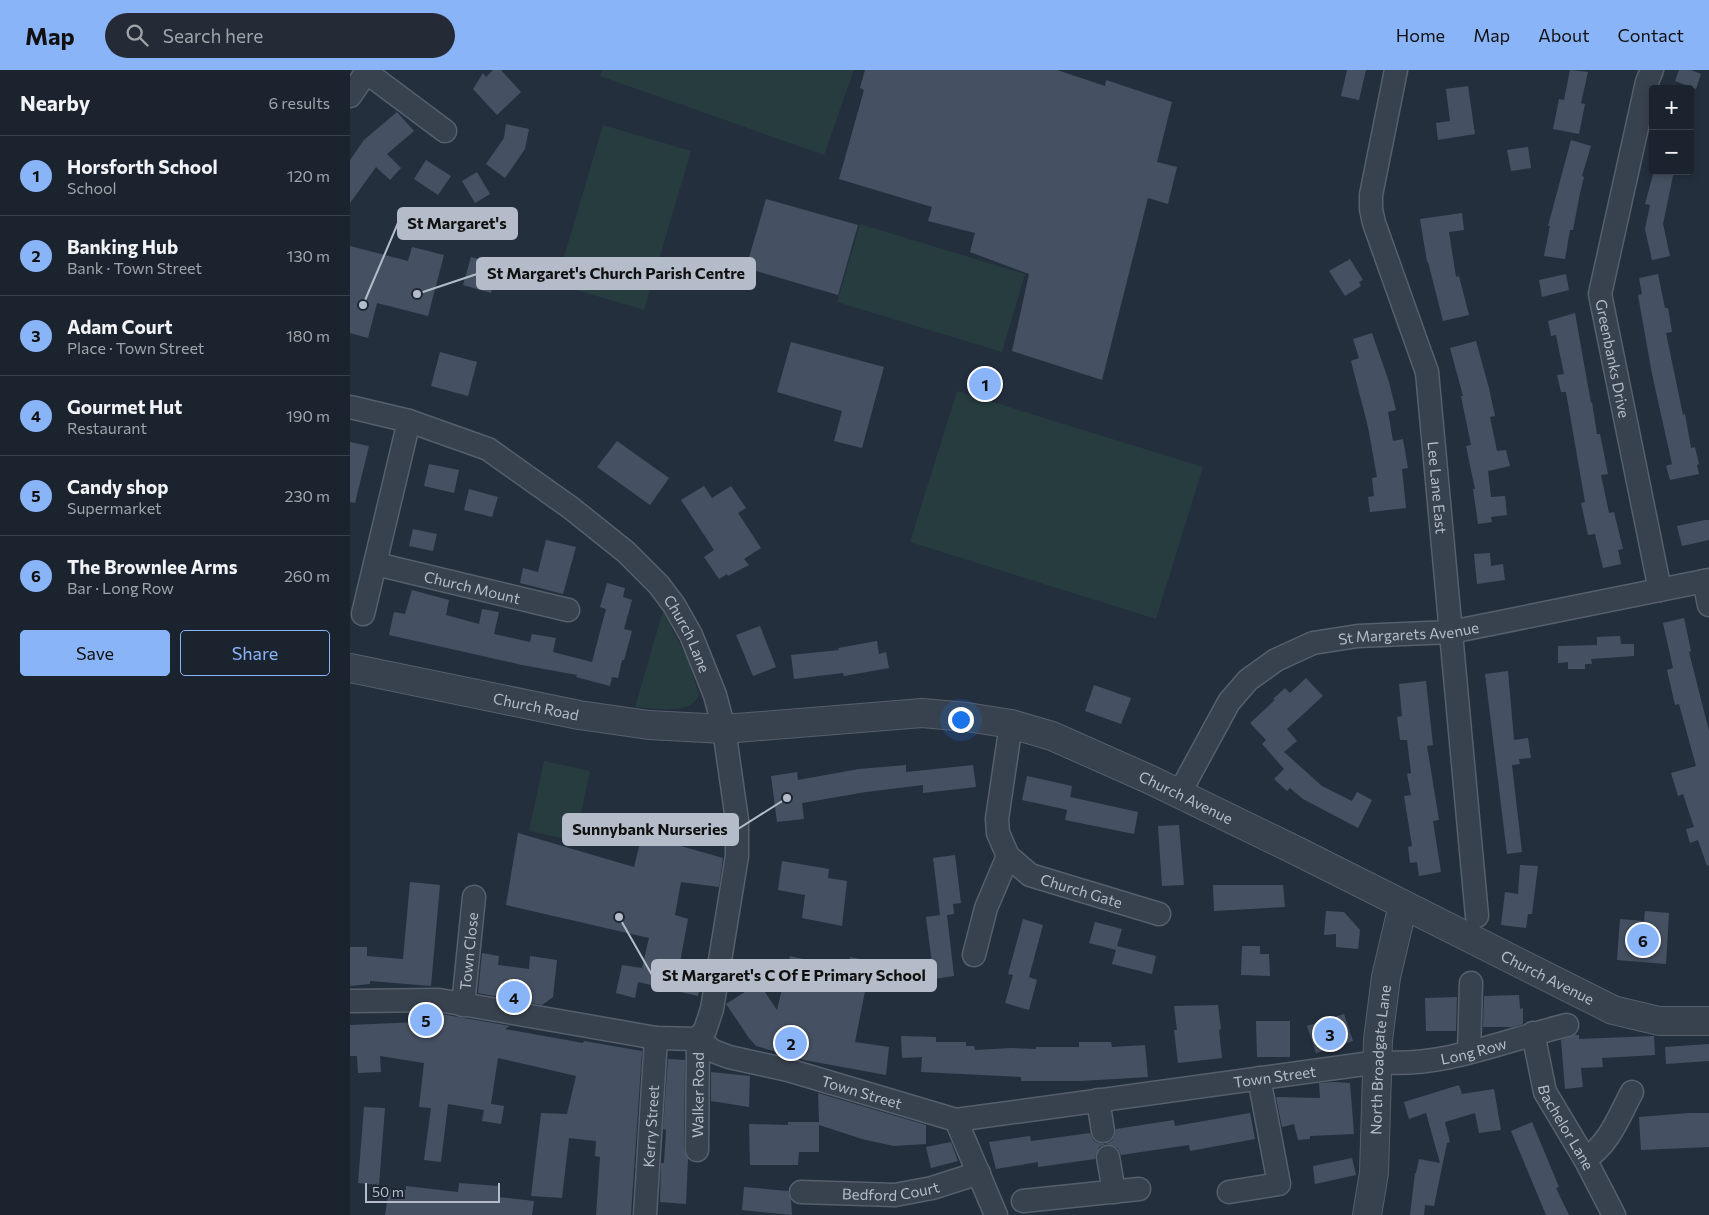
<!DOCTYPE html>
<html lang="en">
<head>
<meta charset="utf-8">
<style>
	body { margin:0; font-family:Commissioner,sans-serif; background:#242b36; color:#f1f3f6 }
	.controls { position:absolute; right:15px; top:15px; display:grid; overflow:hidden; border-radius:5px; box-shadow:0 2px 8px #0003 }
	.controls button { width:45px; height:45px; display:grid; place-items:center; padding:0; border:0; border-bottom:1px solid #39404a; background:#1b232e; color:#f1f3f6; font:25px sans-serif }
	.scale { position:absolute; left:15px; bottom:12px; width:135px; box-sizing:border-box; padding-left:5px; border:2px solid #b4bcc9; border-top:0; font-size:14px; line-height:18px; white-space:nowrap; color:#b4bcc9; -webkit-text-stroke:4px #1d2633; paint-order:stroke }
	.you { position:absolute; left:610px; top:649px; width:18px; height:18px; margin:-12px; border:4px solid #fff; border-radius:50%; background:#1a73e8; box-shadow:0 0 0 8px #1a73e833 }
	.badge { display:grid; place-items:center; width:32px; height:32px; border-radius:50%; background:#8ab4f8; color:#111; font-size:16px; font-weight:700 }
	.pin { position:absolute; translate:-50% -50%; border:2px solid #fff; box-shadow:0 1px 5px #0006 }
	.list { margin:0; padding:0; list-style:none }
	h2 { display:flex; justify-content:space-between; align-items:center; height:65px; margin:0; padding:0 20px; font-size:21px }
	h2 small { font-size:16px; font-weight:400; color:#a0a4aa }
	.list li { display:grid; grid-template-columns:32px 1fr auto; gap:15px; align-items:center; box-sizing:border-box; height:80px; padding:0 20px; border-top:1px solid #39404a }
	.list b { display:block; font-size:19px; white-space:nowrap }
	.list p { margin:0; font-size:16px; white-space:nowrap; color:#a0a4aa }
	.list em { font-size:16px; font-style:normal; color:#a0a4aa }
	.actions { display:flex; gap:10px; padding:15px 20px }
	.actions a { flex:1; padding:11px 0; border:1px solid #8ab4f8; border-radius:5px; text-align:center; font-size:18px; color:#8ab4f8 }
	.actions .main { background:#8ab4f8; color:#111 }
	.icon { flex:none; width:28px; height:28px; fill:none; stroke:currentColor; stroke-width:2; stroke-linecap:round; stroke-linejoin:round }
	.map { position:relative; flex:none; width:1359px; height:1145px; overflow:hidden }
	header { display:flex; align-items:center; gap:30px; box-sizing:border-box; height:70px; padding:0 25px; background:#8ab4f8; color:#111 }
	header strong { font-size:24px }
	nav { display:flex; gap:28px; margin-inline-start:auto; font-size:18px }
	.search { width:350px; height:45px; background:#242b36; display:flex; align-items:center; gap:12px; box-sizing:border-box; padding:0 18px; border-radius:28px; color:#a0a4aa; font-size:19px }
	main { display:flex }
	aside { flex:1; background:#1b232e }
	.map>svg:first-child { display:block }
	.green { fill:#263c3f }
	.building { fill:#455162 }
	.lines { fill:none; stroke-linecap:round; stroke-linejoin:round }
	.minor-casing { stroke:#565f6c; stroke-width:25 }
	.tertiary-casing { stroke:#565f6c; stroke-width:30 }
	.minor { stroke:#38414e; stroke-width:22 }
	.tertiary { stroke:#38414e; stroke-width:28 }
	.labels { text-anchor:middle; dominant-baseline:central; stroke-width:5; stroke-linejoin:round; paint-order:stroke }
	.street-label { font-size:15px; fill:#b4bcc9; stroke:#1d2633 }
	.leader { fill:none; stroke:#b4bcc9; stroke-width:2 }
	.callout-dot { fill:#b4bcc9; stroke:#1d2633; stroke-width:2 }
	.callout { fill:#b4bcc9; stroke:#b4bcc9; stroke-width:2 }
	.callout-label { font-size:16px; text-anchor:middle; font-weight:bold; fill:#111 }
</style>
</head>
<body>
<header>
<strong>Map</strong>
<div class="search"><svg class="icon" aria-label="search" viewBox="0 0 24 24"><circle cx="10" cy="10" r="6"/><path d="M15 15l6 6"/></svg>Search here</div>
<nav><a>Home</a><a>Map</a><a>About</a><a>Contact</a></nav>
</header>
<main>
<aside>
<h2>Nearby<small>6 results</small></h2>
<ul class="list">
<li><span class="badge">1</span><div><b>Horsforth School</b><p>School</p></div><em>120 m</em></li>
<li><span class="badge">2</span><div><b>Banking Hub</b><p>Bank · Town Street</p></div><em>130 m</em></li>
<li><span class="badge">3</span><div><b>Adam Court</b><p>Place · Town Street</p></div><em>180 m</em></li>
<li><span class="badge">4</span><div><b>Gourmet Hut</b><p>Restaurant</p></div><em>190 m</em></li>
<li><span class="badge">5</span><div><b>Candy shop</b><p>Supermarket</p></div><em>230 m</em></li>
<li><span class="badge">6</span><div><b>The Brownlee Arms</b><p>Bar · Long Row</p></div><em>260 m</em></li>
</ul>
<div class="actions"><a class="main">Save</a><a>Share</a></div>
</aside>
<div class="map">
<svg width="1359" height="1145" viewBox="0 0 1359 1145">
	<rect width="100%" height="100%" fill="#242f3e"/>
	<g class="green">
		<path d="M252,0h252l-30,85 -224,-79z"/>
		<path d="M253,55l88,26 -47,159 -88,-26z"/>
		<path d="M510,154l165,50 -23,78 -165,-50z"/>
		<path d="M607,321l246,76 -47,152 -246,-77z"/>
		<path d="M313,541l25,49 11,35c-9,21 -45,13 -64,12z"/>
		<path d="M194,691l46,10 -15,70 -46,-10z"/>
	</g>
	<g class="building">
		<path d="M143,0h8l20,22 -24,23 -24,-26 10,-16 3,4z"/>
		<path d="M515,0h192l48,16 1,-6 66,22 -15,60 20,5 -9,37 -20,-6 -46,182 -90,-29 17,-77 -59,-22 5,-19 -47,-12 4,-14 -93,-28 25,-89 -4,-2z"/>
		<path d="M997,0h19l-7,30 -18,-4z"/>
		<path d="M1220,0l18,2 -7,31 4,1 -6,30 -26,-5 6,-30 5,1z"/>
		<path d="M1329,0h12l10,4 -5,15 -21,-8z"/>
		<path d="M1118,16l7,48 -37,6 -2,-17 14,-2 -4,-32z"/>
		<path d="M47,42l17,19 -27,23 14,14 -11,12 -14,-13 -26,36v-43l14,-20z"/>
		<path d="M156,54l23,5 -4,20 -20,29 -19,-14 18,-26z"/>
		<path d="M1221,70l20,6 -9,30 2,1 -4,16 -7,37h-3l-5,29 -21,-3 6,-30h-2z"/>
		<path d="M1178,77l3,21 -20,3 -4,-21z"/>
		<path d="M76,90l25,16 -13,19 -24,-16z"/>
		<path d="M1304,101h20l-11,53 7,32 -18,4 -7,-31 5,-24 -5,-1z"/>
		<path d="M127,102l13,22 -15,9 -13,-22z"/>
		<path d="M416,129l92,26 -20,70 -92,-27z"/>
		<path d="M1112,143l2,17 -15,2 7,45 3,-1 10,39 -26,6 -15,-59h-1l-7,-43z"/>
		<path d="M0,176l58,15 4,-14 32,8 -16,61 -51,-13 -9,35 -18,-5z"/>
		<path d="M121,187l28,8 -8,28 -28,-8z"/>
		<path d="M1000,189l13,21 -4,2 2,4 -16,10 -16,-25z"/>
		<path d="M1216,204l3,16 -27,7 -3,-17z"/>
		<path d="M1308,204l7,34h3l4,24 -6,1 17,82 2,-1 6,34 4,-1 4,17 -2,1 2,9 -29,6 -4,-14 6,-2 -20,-90 -14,-79 4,-1 -3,-16z"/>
		<path d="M1225,243l16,90 1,-1 5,32h3l8,40 -7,1 8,38 5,-1 9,37 -5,1 3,14 -18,4 -8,-34 -7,1 -7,-32 4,-1 -19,-110h-5l-4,-17 7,-1 -8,-39 -5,1 -3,-15z"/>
		<path d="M1022,263l17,49 7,28 -8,2 5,29 10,-2 5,29 -6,1 4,39 -36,4 -2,-15 6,-1 -2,-18 5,-1 -9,-50 -17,-66 8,-3 -6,-19z"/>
		<path d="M1126,271l13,47 6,28 -5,1 7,34 9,-1 4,16 -22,5 3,26 14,-1 2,19 -16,2 1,5 -14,2 -5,-35h2l-9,-43 5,-1 -10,-49h2l-13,-48z"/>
		<path d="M441,272l93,25 -22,81 -28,-7 8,-30 -65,-19z"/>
		<path d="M90,282l37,10 -9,34 -37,-10z"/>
		<path d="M267,371l52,37 -19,27 -53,-38z"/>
		<path d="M0,372l19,4 -14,57 -5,-1z"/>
		<path d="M79,394l30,6 -5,23 -30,-7z"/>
		<path d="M354,416l8,12 19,-12 15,22 -8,5 23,35 -17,11 5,6 -21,11 -1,-2 -8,5 -15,-22 10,-7 -33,-50z"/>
		<path d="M119,419l29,8 -6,20 -28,-7z"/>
		<path d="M1355,450h4v20l-27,6 -5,-20z"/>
		<path d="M63,459l24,5 -4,17 -24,-5z"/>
		<path d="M196,470l30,7 -13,47 -43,-11 3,-15 15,4z"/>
		<path d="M1140,483l1,13 12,-2 2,16 -28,4 -3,-30z"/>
		<path d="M257,513l18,5 -2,9 9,3 -8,29 8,2 -8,29h-2l-4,18 -6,-1 -2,9 -34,-9 1,-2 -55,-10 -133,-30 5,-23 11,2 7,-24 37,10 -3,15 33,9 3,-15 17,3 -5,22 36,8 2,-8 24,4 -3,14 39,10 14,-53 -6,-2z"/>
		<path d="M1334,548l7,33 -2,1 20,79v134l-2,1 -9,-26 -8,3 -4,-14 8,-2 -11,-33 -5,2 -7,-23 25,-7 -17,-62 -4,1 -8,-35 6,-2 -10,-45z"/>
		<path d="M410,556l16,41 -23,9 -17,-41z"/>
		<path d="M1270,566l1,8h13v12l-43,3 1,5h-7v5h-17v-7l-10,1v-17l39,-1v-8z"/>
		<path d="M527,571l2,13 7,-2 3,16 -45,8 -1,-3 -49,6 -3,-24 48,-5 -1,-2z"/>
		<path d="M1158,601l6,69 14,-2 3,20 -12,1 1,5 -8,1 10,87 -15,2 -22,-180z"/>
		<path d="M956,608l17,18 -36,33 10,12 -13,11 38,34 30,15 5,-9 15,8 -14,28 -55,-29 -13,-11 -3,3 -13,-12 10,-10 -22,-25 4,-4 -16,-17 25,-23 -2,-1 12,-11 5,5z"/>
		<path d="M1076,611l7,64 -6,1 12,74 -6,1 8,51 -22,4 -2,-14 -7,1 -2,-16 4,-1 -8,-50 7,-1 -4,-21 4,-1 -4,-33h-7l-3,-23 5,-1 -3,-32z"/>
		<path d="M744,615l37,13 -10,26 -36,-13z"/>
		<path d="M556,695v7l67,-7 3,22 -53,6v-8l-57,7 -64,11 2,16 -27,3 -6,-46 26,-4 1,8 61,-11z"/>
		<path d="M677,706l45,10 -4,24 -46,-10z"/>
		<path d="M720,727l68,15 -4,22 -69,-14z"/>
		<path d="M829,755l5,60 -22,1 -4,-60z"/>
		<path d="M168,763l116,34 8,-32 81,23 -4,29 -38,-5 -6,33 13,4 -9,49 24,6 -5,22 -60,-14 -3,16 -19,-5 6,-28 20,3 7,-30 -143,-33z"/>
		<path d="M605,785l6,48 -8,1 1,10 -7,1 7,61 -20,3 -8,-62 14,-2 -7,-57z"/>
		<path d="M432,791l47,8 -1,9 19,3 -5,45 -40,-8 3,-23 -27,-5z"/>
		<path d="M1170,795l18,1 -6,48h-4l-2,14 -25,-3 4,-33 13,2z"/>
		<path d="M60,812l30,3 -9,101 -61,-5v3l-20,2v-39h17v9l36,3z"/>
		<path d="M863,815h70l2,22 -71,4z"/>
		<path d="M976,841l18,1 16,18 -2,19 -22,-2v-13l-12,1z"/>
		<path d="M1295,841l24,2 -3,51 -49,-4 3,-41 24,2z"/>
		<path d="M673,849l20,6 -14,52 8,3 -8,30 -24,-7 8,-28 -5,-1z"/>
		<path d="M745,852l27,7 -5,17 39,10 -4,18 -40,-10 4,-14 -27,-7z"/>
		<path d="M892,876h18v8h9l1,22 -29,-1z"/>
		<path d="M132,883l17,3 -1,9 31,4 1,-13 27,4 -4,37 -11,8 -64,-12z"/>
		<path d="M440,886l58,13 2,-12 21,4 -16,81 34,5 -3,28 -82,-15 -48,-14 -7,-8 -23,-34 33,-21 18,27z"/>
		<path d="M1169,925l1,14 3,-1v16l-11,3h-29l1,-31z"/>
		<path d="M1107,927l-1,34h-30l-1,-33z"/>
		<path d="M868,935l3,24 -2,1 3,28 -44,5 -4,-33h3l-3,-24z"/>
		<path d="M69,943l22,1 69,12 -5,3 78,14 1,-2 58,10 -11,164h-35l4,-58 -5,-1 1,-15 -27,-3 -7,60 -31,-2 10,-83 26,1 9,-38 -78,-18 -7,46 13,2 -3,18 -19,-3 2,-11 -36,-6 -7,58 -17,-2 7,-52 -12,-1 5,-44 -44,-7 1,16 -23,1 -1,-17h-7v-31l68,-3z"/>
		<path d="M994,944l9,27 -37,12 -9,-27z"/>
		<path d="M906,951h34v36h-33z"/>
		<path d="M1225,965h4v4l75,-3 1,19 -53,3 1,9 -22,1 2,19 -18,2 -4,-49z"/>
		<path d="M551,966l35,1v5h30v4h8l1,4 36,-2 25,1v-2h43v-5h32l1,5 33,-2 3,32 -67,4h-60v-4l-100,-5 1,-15 -20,1z"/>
		<path d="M1359,974v17l-43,3 -1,-17z"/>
		<path d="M318,989l17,1 -1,90 4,9 -2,45 -26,-2 1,-39h3l2,-33 -3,-1z"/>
		<path d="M361,1002l39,4 -1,31 -38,-6z"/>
		<path d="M984,1012l16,1 4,51 -44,2v3l-12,1 -4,-16 -12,3 -6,-30 44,1 -1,-15z"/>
		<path d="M1109,1015l3,9 32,-5 7,41 -22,3 -4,-20 -30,9 5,20 -3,1 -13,63 -9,-1 -1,10h-14l5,-42h1l3,-14 21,4 -14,-50 -17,6 -5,-17z"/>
		<path d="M468,1023l108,32v19l-32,2 -32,-7 -43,-14v27h-20l-1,13h-48l-1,-41 39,1v-3h31z"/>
		<path d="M14,1037l21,1 -6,77 -21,-2z"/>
		<path d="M900,1043l5,26 -65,12 -1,-6 -68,10 -3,-7 -6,-3 -6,-1 -7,3 -3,6 -1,6 -57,8v-5l-42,7 -7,-27 41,-6 1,5 59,-8 3,7 5,3 7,1 7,-3 3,-6 1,-6 58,-9 1,6z"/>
		<path d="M1339,1043h20v34l-68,3 -2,-33z"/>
		<path d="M1182,1052l27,65 -3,1 13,27h-23l-35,-84z"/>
		<path d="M601,1072l7,19 -27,7 -5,-21z"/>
		<path d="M1002,1088l4,17 -41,9 -2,-18z"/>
		<path d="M109,1113l40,3 -1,11 36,4 -2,14h-147l4,-26 17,1v-4l52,6z"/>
		<path d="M394,1117l44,4 3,9 1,15 -50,-5z"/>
	</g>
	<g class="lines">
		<g class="minor-casing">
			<g id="minor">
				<path id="s1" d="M1046,0l-25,125v14l3,14 53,149 50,544"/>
				<path id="s2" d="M1302,0l-5,12 -47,212 60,296"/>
				<path d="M16,2l79,59"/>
				<path d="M0,26l18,-26"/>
				<path id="s3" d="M0,337l59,14 79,28 83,59 55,44 33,33 15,20 17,30 24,60 9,34 13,91v36l-25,153 -7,21 -7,9"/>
				<path id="s4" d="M26,494l192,46"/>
				<path d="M1354,511l5,24"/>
				<path d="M13,544l46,-193"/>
				<path id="s5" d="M661,654l-14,95 1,14 10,23 22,19 129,39"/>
				<path id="s6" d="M829,724l50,-92 19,-22 28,-20 37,-17 45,-7 93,-4 258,-52"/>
				<path d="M624,885l12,-47 22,-52"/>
				<path id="s7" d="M0,931l89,-1 217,38 42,1 15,12 16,6 59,13 168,50 423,-58c64,6 127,-22 188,-37"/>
				<path id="s8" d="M113,935l11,-108"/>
				<path id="s9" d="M1183,963l12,59 40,67 29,56"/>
				<path d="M1119,982l2,-69"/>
				<path d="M748,1030l5,31"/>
				<path d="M606,1050l40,95"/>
				<path id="s10" d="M347,1080l1,-111"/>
				<path d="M758,1087l6,35"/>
				<path d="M1235,1089c24,-14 34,-43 47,-67"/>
				<path id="s11" d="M451,1122l94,3 37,-7 47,-15"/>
				<path d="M879,1122l50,-8 -20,-106"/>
				<path d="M673,1131l116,-12"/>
				<path id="s12" d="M295,1145l11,-177"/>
			</g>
		</g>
		<g class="tertiary-casing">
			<g id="tertiary">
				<path id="s13" d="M0,598l229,47 70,10 75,4 198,-16 45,4 44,7 41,12 99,44 146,71 316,159 46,11h50"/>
				<path id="s14" d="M1017,1145l7,-42 4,-133 8,-63 17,-72"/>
			</g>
		</g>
		<use href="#minor" class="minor"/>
		<use href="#tertiary" class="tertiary"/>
	</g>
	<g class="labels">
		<g class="street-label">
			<text stroke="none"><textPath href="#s2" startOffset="296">Greenbanks Drive</textPath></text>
			<text stroke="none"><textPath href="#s1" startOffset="430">Lee Lane East</textPath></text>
			<text stroke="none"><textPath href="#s4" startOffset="99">Church Mount</textPath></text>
			<text stroke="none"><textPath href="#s6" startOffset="305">St Margarets Avenue</textPath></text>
			<text stroke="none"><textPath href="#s3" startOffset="420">Church Lane</textPath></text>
			<text stroke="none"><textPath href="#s13" startOffset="190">Church Road</textPath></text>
			<text stroke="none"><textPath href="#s13" startOffset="858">Church Avenue</textPath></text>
			<text stroke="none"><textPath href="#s5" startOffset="218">Church Gate</textPath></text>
			<text stroke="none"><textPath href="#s8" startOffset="54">Town Close</textPath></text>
			<text stroke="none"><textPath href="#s13" startOffset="1262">Church Avenue</textPath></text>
			<text stroke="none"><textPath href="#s7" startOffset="1146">Long Row</textPath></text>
			<text stroke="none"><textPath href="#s14" startOffset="156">North Broadgate Lane</textPath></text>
			<text stroke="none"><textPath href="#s7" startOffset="945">Town Street</textPath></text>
			<text stroke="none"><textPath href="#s7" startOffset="525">Town Street</textPath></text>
			<text stroke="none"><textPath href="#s10" startOffset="55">Walker Road</textPath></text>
			<text stroke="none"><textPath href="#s12" startOffset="89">Kerry Street</textPath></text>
			<text stroke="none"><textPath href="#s9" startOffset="101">Bachelor Lane</textPath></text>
			<text stroke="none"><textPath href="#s11" startOffset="90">Bedford Court</textPath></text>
		</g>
	</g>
	<path class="leader" d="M13 235L48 153M67 224L127 204M437 728L388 759M269 847L302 905"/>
	<g class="callout-dot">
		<circle cx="13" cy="235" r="5"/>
		<circle cx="67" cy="224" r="5"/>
		<circle cx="437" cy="728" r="5"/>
		<circle cx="269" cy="847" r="5"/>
	</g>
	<g class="callout">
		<rect x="48" y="138" width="119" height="31" rx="5"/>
		<rect x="127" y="188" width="278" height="31" rx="5"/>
		<rect x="213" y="744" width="175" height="31" rx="5"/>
		<rect x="302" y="890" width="284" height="31" rx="5"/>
	</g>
	<g class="callout-label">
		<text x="107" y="159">St Margaret's</text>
		<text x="266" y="209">St Margaret's Church Parish Centre</text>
		<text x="300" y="765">Sunnybank Nurseries</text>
		<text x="444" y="911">St Margaret's C Of E Primary School</text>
	</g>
</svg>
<div class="controls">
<button>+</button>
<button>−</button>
</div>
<div class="scale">50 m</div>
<div class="you"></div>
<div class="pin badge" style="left:635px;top:314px">1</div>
<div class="pin badge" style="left:441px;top:973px">2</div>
<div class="pin badge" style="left:980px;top:964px">3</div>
<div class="pin badge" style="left:164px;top:927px">4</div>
<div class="pin badge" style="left:76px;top:950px">5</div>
<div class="pin badge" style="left:1293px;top:870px">6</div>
</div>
</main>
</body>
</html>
